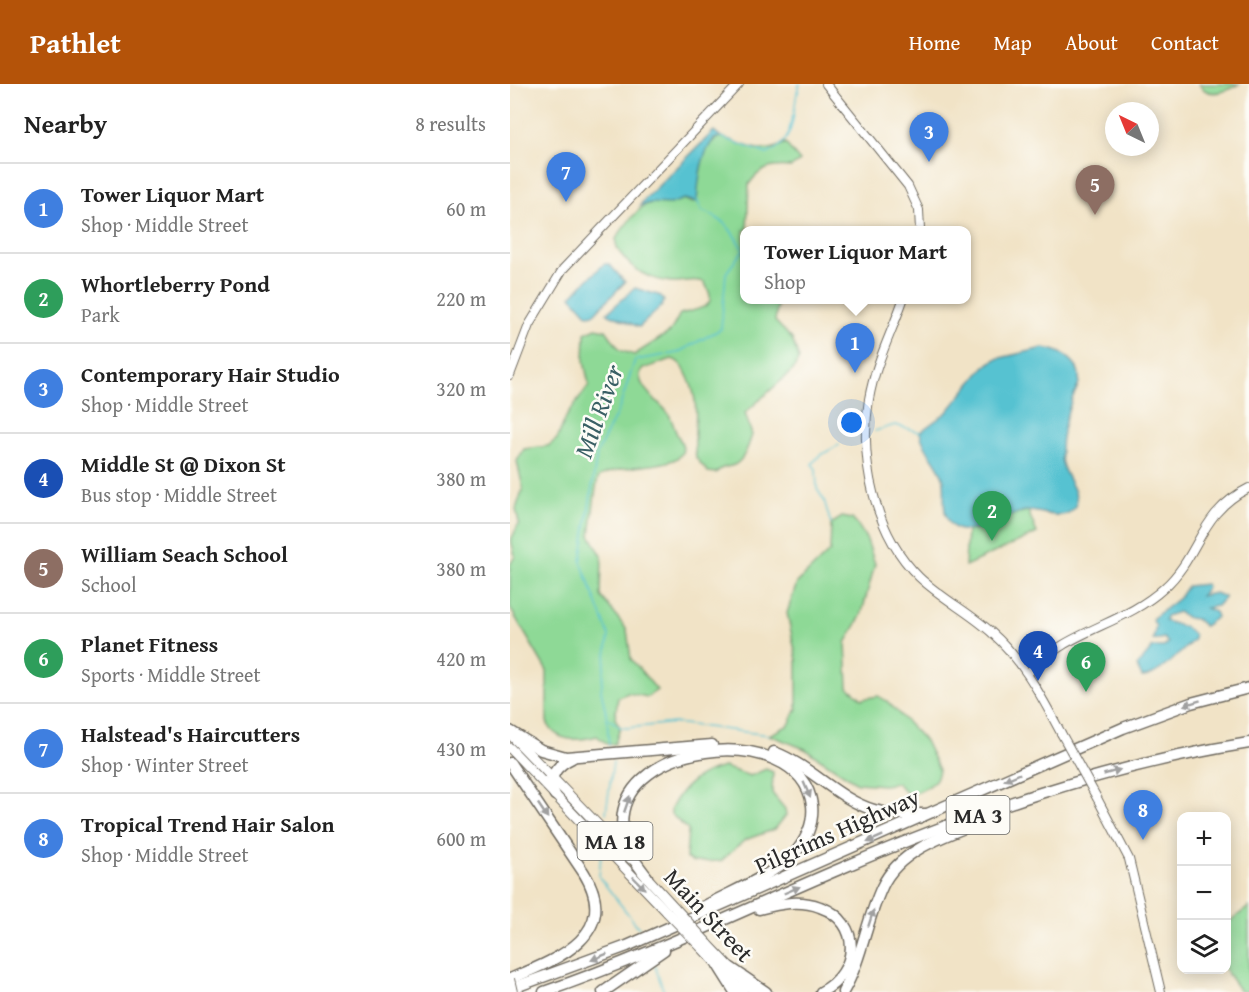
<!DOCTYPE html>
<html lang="en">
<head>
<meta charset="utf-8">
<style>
	body { margin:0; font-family:"Gentium Book Plus",serif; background:#f2f2f2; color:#222 }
	.controls { position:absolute; right:18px; bottom:18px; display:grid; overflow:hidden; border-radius:12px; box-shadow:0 3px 15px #0003 }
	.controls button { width:54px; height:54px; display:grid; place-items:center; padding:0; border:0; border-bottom:2px solid #e0e0e0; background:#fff; color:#222; font:30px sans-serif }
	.compass { position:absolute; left:595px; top:18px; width:54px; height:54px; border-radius:50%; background:#fff; box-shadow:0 3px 15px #0003; rotate:317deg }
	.you { position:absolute; left:342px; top:339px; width:21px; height:21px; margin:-15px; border:4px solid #fff; border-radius:50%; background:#1a73e8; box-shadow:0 0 0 9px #1a73e833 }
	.badge { display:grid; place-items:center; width:39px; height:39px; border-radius:50%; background:#b45309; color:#fff; font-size:20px; font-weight:700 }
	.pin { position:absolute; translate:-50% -50px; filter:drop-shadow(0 2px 3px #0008) }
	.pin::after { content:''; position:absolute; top:32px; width:21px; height:18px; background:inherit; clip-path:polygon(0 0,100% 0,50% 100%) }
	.popup { position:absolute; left:230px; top:142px; width:231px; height:78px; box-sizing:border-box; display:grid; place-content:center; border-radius:12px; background:#fff; filter:drop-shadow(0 2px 4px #0005); font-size:20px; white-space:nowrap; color:#767676 }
	.popup b { font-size:22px; color:#222 }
	.popup::after { content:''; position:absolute; left:50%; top:100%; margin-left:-12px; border:12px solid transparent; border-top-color:#fff }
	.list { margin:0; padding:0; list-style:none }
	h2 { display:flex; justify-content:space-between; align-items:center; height:78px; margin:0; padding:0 24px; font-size:26px }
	h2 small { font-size:20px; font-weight:400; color:#767676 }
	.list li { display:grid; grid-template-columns:39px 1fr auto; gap:18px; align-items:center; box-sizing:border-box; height:90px; padding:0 24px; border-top:2px solid #e0e0e0 }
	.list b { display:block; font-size:22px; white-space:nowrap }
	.list p { margin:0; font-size:20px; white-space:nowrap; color:#767676 }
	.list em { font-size:20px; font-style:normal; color:#767676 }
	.icon { flex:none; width:33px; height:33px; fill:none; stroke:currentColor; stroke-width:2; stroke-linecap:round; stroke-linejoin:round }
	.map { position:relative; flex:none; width:739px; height:908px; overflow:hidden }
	header { display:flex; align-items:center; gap:36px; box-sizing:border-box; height:84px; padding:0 30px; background:#b45309; color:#fff }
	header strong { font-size:28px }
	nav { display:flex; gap:33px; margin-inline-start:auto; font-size:21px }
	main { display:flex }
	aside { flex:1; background:#fff }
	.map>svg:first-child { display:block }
	.green { fill:#8ed996; stroke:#5c8260; stroke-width:1.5 }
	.water { fill:#56c2d1; stroke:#40767e; stroke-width:1.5 }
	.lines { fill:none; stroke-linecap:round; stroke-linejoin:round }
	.stream { stroke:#56c2d1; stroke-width:1.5 }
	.secondary-casing { stroke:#706b61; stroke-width:10 }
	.primary-casing { stroke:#706b61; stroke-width:11 }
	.highway-casing { stroke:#706b61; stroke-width:13 }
	.secondary { stroke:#fff; stroke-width:8 }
	.primary { stroke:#fff; stroke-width:9 }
	.highway { stroke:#fff; stroke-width:10 }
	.secondary-bridge-casing { stroke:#706b61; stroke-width:10; stroke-linecap:butt }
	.primary-bridge-casing { stroke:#706b61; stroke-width:11; stroke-linecap:butt }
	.secondary-bridge { stroke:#fff; stroke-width:8 }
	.primary-bridge { stroke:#fff; stroke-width:9 }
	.oneway { fill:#a0a0a0 }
	.labels { text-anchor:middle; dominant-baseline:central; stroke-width:5; stroke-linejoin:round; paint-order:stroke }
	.shield { fill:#fdfcf7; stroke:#6a6a68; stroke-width:1.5 }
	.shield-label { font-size:22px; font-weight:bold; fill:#2b2b2b }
	.street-label { font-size:24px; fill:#2b2b2b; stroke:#fdfcf7 }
	.water-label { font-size:26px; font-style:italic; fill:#3a6065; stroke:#fdfcf7 }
</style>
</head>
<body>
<header>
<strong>Pathlet</strong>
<nav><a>Home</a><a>Map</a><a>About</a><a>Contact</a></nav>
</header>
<main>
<aside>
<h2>Nearby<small>8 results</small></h2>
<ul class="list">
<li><span class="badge" style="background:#3f7fe0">1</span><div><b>Tower Liquor Mart</b><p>Shop · Middle Street</p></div><em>60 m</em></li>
<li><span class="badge" style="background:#2e9e5b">2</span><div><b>Whortleberry Pond</b><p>Park</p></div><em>220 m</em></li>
<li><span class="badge" style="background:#3f7fe0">3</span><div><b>Contemporary Hair Studio</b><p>Shop · Middle Street</p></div><em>320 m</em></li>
<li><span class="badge" style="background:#1a4fb4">4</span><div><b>Middle St @ Dixon St</b><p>Bus stop · Middle Street</p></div><em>380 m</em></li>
<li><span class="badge" style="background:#8d6e63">5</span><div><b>William Seach School</b><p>School</p></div><em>380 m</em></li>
<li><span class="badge" style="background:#2e9e5b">6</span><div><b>Planet Fitness</b><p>Sports · Middle Street</p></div><em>420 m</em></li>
<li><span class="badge" style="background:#3f7fe0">7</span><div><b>Halstead's Haircutters</b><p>Shop · Winter Street</p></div><em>430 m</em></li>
<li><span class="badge" style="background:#3f7fe0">8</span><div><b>Tropical Trend Hair Salon</b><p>Shop · Middle Street</p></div><em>600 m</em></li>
</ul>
</aside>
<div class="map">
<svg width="739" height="908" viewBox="0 0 739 908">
	<rect width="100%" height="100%" fill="#fdfcf7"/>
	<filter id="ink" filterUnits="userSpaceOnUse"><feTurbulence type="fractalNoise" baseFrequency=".0167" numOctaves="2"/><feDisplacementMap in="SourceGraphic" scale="12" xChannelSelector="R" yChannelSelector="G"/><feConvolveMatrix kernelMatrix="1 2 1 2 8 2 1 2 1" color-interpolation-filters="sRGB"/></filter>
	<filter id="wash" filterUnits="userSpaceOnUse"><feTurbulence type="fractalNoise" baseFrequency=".008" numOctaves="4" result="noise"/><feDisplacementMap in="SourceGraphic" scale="24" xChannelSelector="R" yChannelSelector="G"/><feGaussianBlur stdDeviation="1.35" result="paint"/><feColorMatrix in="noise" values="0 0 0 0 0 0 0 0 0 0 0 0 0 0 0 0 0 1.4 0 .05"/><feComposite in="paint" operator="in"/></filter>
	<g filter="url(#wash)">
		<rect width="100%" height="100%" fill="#f1e3c6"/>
		<g class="green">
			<path d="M689,0h40c-12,7 -31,15 -40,0z"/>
			<path d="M211,53c22,6 41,21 64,6l15,18 -9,6c-19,-2 -31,1 -42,17l-2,46h-3v70h34l-3,21 17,18 7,20 -6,11 -48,43 7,22c-3,9 -8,26 -18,30 -8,3 -12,1 -18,8l-8,-1 -12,-14c-5,-34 8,-51 -11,-87 -3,-6 -6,-10 -13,-12l-29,10 -3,4c-2,16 19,28 28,40 5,8 6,17 11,25 17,27 -28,26 -45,29 -10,2 -27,4 -35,10 -4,4 -7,48 -9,58l12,21 -1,40 26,34 4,29 26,31 -10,7 -19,-4 -10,4 -3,21 5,9 -5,17h-8l-10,-8c-19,5 -41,7 -50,-14v-51l-37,-63v-43l5,-9 -4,-16 8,-17 -3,-14 7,-21 -6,-27 7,-12 24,-3 9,-7 9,-22 23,-32 -5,-24 1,-28 11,-5 10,2 14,20 14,5 36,-23 10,-18c20,-6 41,-5 24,-32 -10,-4 -18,0 -28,0 -19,0 -38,-8 -50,-22 -6,-7 -11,-12 -10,-21 6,-10 24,-35 35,-36 13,-2 21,0 33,-4l8,4c12,-18 3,-58 29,-66z"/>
			<path d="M518,427l9,22 -72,33 2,-36 25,-4 20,-12z"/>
			<path d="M332,433l10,2 7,8 8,13 8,24 -14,52 -15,27 2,44 14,12 16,-3 9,5 38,40 14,29c-2,16 -17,20 -30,25l-12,-12 -13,2 -27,-2 -52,-34 -36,-14 20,-10 8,-17v-48l-10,-47 10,-30 33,-32 1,-27z"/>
			<path d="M214,683l26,9 16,-7 7,3 -1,21 13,16 1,6 -11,14 -30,11 -24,21 -28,1 -7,-4 2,-28 -17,-16v-5c11,-23 27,-36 53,-42z"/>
			<path d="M739,823v85l-9,-1 -15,-21 1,-46z"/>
		</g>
		<g class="water">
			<path d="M204,47l7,6 -7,2c-15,19 -15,41 -17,63l-13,-3 -14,5 -20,-1 -10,3 3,-5z"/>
			<path d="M94,180h5l16,18 -31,32 -6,1 -17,-19z"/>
			<path d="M125,204l26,8 3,5 -2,5 -23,21 -32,-14z"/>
			<path d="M533,264c17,2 39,13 36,34 -1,6 -5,12 -7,17 -7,19 -12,39 -11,59 1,18 19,31 15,48 -13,18 -32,4 -51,5 -17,2 -66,38 -78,7 -6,-13 0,-27 -4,-41 -5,-15 -21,-29 -23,-45l27,-20 38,-46 11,-7z"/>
			<path d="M696,500l1,3 -6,9 14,-3 10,4 -8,9 -11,2 9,4 2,5 -13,9 -8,-7 -8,-1 -10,-6 -12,4 -1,5 20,6 9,8v4c-10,11 -38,39 -52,38l-5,-11 16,-19h11l4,-4 -4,-5 -11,2 3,-14 -4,-7 27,-21 8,-12z"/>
		</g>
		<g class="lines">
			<g class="stream">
				<path d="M288,9l2,-9"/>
				<path d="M279,47l4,-16"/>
				<path d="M211,53l46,17c32,-14 24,-42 32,-70"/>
				<path d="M365,347l20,-6 25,7"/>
				<path d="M321,440l-7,-24 -7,-11 -1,-20 -4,-5 7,-8 20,-11"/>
				<path d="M99,635l11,8 6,1 49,-5 94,12"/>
				<path d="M99,662l-2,-28 -6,-28 8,-55 -28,-73 16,-109 22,-44 16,-49 42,-7 44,-24 5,-56 17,-23c-12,-21 -17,-30 -41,-39l-5,-11"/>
				<path d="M96,729l7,-51"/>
				<path d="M91,770l-2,23 40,51"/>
				<path d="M145,882l9,26"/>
			</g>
		</g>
	</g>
	<g filter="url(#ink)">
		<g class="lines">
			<g class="secondary-casing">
				<g id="secondary">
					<path d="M316,0l82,102 11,24 1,20"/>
					<path d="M393,216c-11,32 -28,64 -34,99 -10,60 5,134 50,178 22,21 50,35 72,55 32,28 50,64 70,101"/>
					<path d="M0,291l19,-50 34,-56 176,-185"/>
					<path d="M518,589c39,-43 96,-48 136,-85 37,-33 34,-75 85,-100"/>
					<path d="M587,714l32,61 32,133"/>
				</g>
			</g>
			<g class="primary-casing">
				<g id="primary">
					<path d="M2,652l119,123"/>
					<path d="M0,664l157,164"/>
					<path d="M132,788l33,36"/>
					<path d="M198,860l46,48"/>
					<path d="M191,863l42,45"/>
				</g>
			</g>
			<g class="highway-casing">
				<g id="highway">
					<path d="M0,647l31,19 25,7 146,-12"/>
					<path d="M264,668c37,14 63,47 100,58 17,5 34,4 51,4"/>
					<path d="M0,679l74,110c38,62 -28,87 -74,106"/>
					<path d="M45,711c-9,-17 2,-30 17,-37"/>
					<path d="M137,793c-9,-12 -20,-25 -23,-40 -22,-96 176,-120 188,-32 2,18 -6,36 -18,49 -22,22 -64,38 -91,53"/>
					<path d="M249,825c20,-5 40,-10 61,-2 43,15 39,66 1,85"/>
					<path d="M208,881l17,27"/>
					<path d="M221,884l35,24"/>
					<path d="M0,905l117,-43 496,-218 68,-25 58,-15"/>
					<path d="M34,908c102,-35 199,-82 298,-124 130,-56 266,-103 407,-125"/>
					<path d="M93,908l61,-42"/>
					<path d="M333,908c19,-33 23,-71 39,-105 18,-41 77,-56 116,-72"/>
				</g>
			</g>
			<use href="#secondary" class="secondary"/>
			<use href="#primary" class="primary"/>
			<use href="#highway" class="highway"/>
			<g class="secondary-bridge-casing">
				<g id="secondary-bridge">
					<path d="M551,649l36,65"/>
					<path d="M0,895l3,13"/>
				</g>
			</g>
			<g class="primary-bridge-casing">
				<g id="primary-bridge">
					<path d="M165,824l33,36"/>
					<path d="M157,828l34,35"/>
				</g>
			</g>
			<use href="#secondary-bridge" class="secondary-bridge"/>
			<use href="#primary-bridge" class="primary-bridge"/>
		</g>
		<defs><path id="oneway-solid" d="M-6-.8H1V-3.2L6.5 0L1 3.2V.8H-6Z" transform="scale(1.5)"/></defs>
		<g class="oneway">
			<use href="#oneway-solid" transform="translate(682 619) rotate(163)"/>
			<use href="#oneway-solid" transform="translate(602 688) rotate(-16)"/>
			<use href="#oneway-solid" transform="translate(502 693) rotate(157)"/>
			<use href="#oneway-solid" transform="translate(297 706) rotate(67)"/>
			<use href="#oneway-solid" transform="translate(117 720) rotate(-71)"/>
			<use href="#oneway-solid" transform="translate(33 727) rotate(56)"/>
			<use href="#oneway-solid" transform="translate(365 755) rotate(156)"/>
			<use href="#oneway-solid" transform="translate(129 799) rotate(46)"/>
			<use href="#oneway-solid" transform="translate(282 806) rotate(-23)"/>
			<use href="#oneway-solid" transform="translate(361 834) rotate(-72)"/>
			<use href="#oneway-solid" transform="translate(89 873) rotate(158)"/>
		</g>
	</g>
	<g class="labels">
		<g class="shield">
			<rect x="436.5" y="712" width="63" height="38" rx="4.5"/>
			<rect x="67.5" y="738" width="75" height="38" rx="4.5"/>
		</g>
		<g class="shield-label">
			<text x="468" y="731">MA 3</text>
			<text x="105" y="757">MA 18</text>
		</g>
		<g class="street-label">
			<text transform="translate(327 747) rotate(-24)">Pilgrims Highway</text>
			<text transform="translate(199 831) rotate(47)">Main Street</text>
		</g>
		<g class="water-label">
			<text transform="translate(88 327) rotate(-70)">Mill River</text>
		</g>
	</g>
</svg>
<div class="controls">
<button>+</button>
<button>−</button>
<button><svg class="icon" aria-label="layers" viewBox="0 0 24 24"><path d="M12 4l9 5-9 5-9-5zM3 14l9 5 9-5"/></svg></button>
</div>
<svg class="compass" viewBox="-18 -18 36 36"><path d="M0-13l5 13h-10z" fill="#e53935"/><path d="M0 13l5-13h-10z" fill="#767676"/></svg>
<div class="you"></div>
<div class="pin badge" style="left:345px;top:289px;background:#3f7fe0">1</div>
<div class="popup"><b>Tower Liquor Mart</b>Shop</div>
<div class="pin badge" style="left:482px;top:457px;background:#2e9e5b">2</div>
<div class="pin badge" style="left:419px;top:78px;background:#3f7fe0">3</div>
<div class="pin badge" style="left:528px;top:597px;background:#1a4fb4">4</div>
<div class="pin badge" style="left:585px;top:131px;background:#8d6e63">5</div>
<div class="pin badge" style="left:576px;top:608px;background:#2e9e5b">6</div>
<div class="pin badge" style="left:56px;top:118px;background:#3f7fe0">7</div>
<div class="pin badge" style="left:633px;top:756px;background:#3f7fe0">8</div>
</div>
</main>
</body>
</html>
